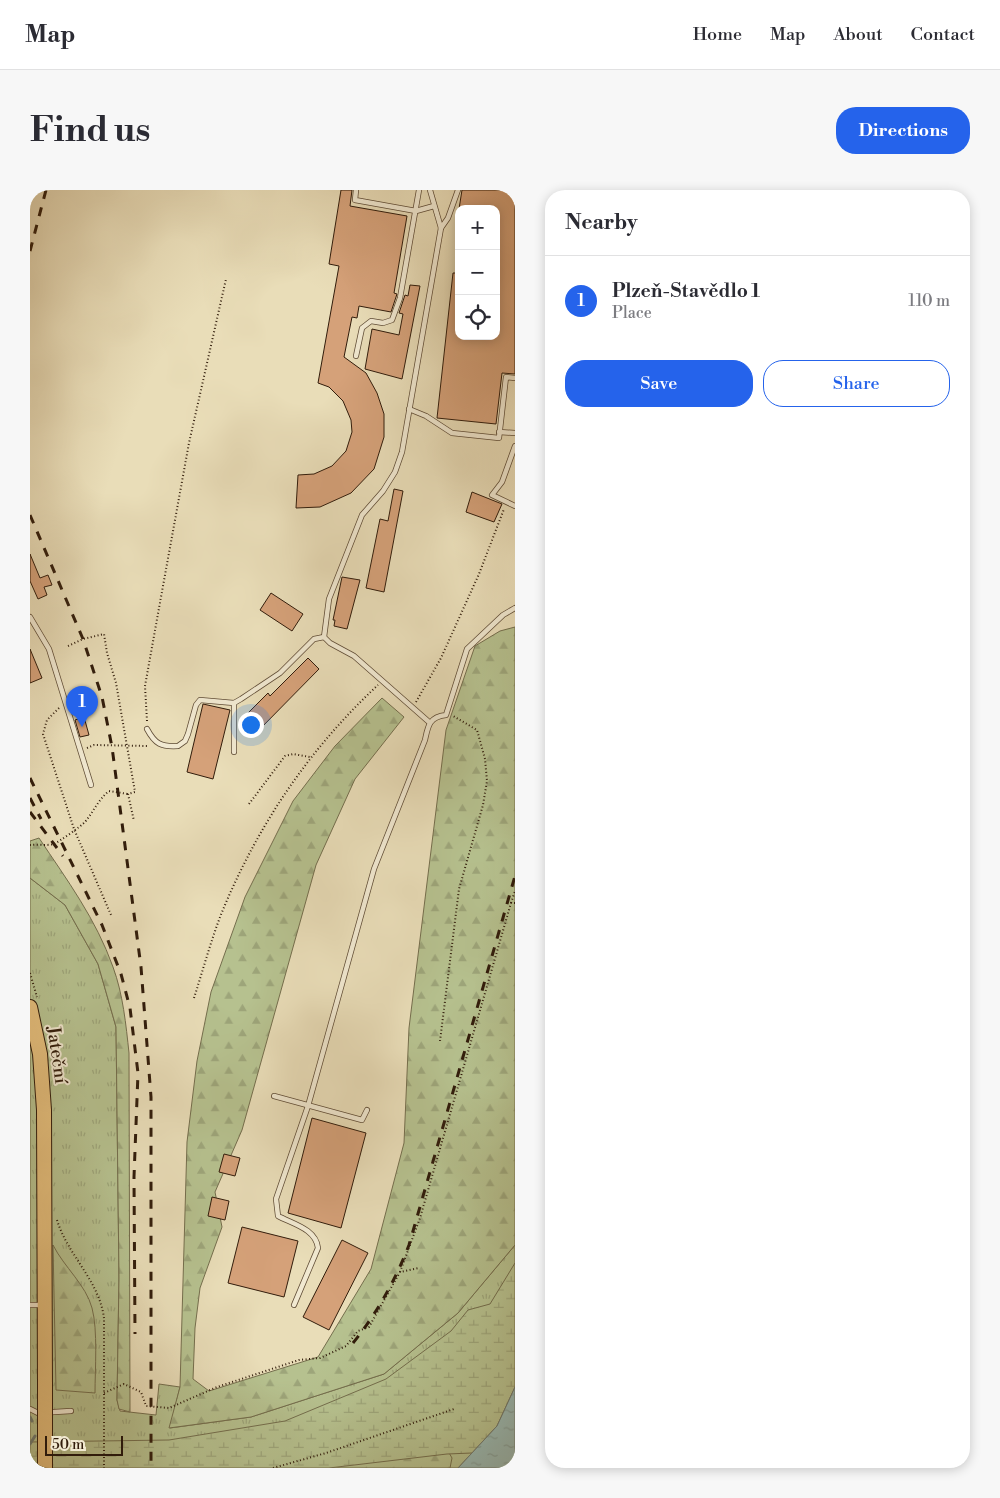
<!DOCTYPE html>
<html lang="en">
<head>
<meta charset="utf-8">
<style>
	body { margin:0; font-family:"Libre Bodoni",serif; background:#f7f7f7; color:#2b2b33 }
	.controls { position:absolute; right:15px; top:15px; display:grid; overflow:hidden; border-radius:10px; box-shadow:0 2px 12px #0003 }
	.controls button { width:45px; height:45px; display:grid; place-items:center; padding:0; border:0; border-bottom:1px solid #e1e1e2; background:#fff; color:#2b2b33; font:25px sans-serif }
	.scale { position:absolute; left:15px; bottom:12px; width:78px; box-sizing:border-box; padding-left:5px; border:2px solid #311c0b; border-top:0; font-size:14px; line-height:18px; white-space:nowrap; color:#311c0b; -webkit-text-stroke:4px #f1e9d1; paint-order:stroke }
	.you { position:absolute; left:220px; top:534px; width:18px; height:18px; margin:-12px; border:4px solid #fff; border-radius:50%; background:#1a73e8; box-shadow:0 0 0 8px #1a73e833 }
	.badge { display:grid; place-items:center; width:32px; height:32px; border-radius:50%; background:#2563eb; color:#fff; font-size:16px; font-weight:700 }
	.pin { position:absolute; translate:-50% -41px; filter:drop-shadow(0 1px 2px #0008) }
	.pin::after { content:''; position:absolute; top:26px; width:18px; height:15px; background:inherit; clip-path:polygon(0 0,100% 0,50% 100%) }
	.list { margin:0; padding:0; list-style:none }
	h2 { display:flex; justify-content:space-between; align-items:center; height:65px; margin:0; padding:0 20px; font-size:21px }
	h2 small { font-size:16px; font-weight:400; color:#7c7c81 }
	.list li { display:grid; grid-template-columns:32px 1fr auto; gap:15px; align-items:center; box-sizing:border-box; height:90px; padding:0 20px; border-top:1px solid #e1e1e2 }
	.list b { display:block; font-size:19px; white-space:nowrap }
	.list p { margin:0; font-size:16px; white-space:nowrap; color:#7c7c81 }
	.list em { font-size:16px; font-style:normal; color:#7c7c81 }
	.actions { display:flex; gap:10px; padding:15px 20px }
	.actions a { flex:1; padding:11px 0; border:1px solid #2563eb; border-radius:20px; text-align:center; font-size:18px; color:#2563eb }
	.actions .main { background:#2563eb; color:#fff }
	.icon { flex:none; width:28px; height:28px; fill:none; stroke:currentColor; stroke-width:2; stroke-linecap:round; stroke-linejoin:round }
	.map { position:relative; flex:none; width:485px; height:1278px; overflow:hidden; border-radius:20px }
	header { display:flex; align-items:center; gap:30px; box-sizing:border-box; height:70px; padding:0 25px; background:#fff; border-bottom:1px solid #e1e1e2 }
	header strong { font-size:24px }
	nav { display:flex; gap:28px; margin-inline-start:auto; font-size:18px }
	.intro { display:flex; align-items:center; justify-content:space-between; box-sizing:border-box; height:120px; padding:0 30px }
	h1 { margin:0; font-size:35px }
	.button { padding:12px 22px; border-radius:20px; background:#2563eb; color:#fff; font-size:18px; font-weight:700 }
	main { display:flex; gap:30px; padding:0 30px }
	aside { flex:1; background:#fff; border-radius:20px; box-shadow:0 2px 12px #0003 }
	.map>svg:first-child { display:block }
	.grass { fill:url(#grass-tufts); stroke:#746e4d }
	.forest { fill:url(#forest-firs); stroke:#746e4d }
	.wetland { fill:url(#wetland-marsh); stroke:#746e4d }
	.water { fill:url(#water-ripples); stroke:#6f7b72 }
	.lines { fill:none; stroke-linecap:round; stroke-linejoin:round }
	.stream { stroke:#6f7b72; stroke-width:3 }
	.building { fill:#d5a179; stroke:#311c0b }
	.lane-casing { stroke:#5f4c36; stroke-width:6 }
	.primary-casing { stroke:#311c0b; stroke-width:16 }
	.path { stroke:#311c0b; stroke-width:2; stroke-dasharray:1 2.5; stroke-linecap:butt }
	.lane { stroke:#f1e9d1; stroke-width:4.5 }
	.primary { stroke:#e4be7c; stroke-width:14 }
	.rail { stroke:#311c0b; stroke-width:3; stroke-dasharray:9 9; stroke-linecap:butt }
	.primary-bridge-casing { stroke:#311c0b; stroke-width:16; stroke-linecap:butt }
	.primary-bridge { stroke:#e4be7c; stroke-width:14 }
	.labels { text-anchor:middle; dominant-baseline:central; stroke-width:4; stroke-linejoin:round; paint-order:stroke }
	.street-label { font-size:18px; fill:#311c0b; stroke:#f1e9d1 }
</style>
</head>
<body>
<header>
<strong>Map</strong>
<nav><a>Home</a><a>Map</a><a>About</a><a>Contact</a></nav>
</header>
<div class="intro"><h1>Find us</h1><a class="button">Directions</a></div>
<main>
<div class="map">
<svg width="485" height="1278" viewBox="0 0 485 1278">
	<defs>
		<pattern id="grass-tufts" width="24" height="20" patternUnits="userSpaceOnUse" patternTransform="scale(1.25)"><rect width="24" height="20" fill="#b6c18f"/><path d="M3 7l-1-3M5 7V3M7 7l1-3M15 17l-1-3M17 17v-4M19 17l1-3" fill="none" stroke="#9da57a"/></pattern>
		<pattern id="forest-firs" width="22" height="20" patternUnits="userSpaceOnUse" patternTransform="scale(1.25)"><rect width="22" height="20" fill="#b6c18f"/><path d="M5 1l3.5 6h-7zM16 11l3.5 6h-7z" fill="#9da57a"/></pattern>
		<pattern id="wetland-marsh" width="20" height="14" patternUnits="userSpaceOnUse" patternTransform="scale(1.25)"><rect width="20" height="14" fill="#b6c18f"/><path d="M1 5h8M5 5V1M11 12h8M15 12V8" fill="none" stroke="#9da57a"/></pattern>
		<pattern id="water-ripples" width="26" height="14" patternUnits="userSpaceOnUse" patternTransform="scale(1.25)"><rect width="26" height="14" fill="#99bbb6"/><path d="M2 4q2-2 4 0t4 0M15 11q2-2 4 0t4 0" fill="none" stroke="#84a09b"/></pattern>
	</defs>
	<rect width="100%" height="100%" fill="#e9ddb8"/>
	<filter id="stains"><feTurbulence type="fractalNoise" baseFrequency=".004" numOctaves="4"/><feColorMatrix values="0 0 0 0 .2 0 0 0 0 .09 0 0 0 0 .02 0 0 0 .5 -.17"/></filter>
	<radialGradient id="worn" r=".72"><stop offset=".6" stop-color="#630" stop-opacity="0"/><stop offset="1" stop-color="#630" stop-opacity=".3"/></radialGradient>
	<path class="grass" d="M0,688l35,27 33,59 18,63 3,251 -2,122 3,11 36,4 3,-31 21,3 -10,41 81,-11 133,-43 74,-61 57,-68v142l-18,39 -39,42h-428z"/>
	<g class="forest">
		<path d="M485,437v618l-57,68 -74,61 -133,43 -82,11 11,-41 7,-245 10,-81 14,-69 34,-95 48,-96 42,-55 47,-48 22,19 -49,62 -39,86 -74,265 -27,62 7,35 -22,61 -5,40 -2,51 16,12 109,-34 53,-88 33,-126 5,-115 37,-298 29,-84 25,-15z"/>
		<path d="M9,648c28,42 57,81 74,129 10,27 13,58 16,86l1,359 -11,-3 -2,-9 2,-122 -3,-251 -18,-63 -33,-59 -35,-27v-37z"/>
		<path d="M23,1055c11,22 33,40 39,63 6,22 3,62 3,85l-39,-3z"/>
		<path d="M418,1261l4,7 -2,10h-144z"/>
	</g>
	<path class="wetland" d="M485,1073v124l-18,39 -25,27 -25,1 -118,14h-299v-26l139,-2 116,-19 101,-42 65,-48 17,-21 22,-6z"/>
	<path class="water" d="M485,1197v81h-57l39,-42z"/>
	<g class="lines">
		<g class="stream">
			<path d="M0,1227l2,4"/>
			<path d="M0,1254l5,-8"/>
		</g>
	</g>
	<g class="building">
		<path d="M311,0h11l-2,16 57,10 -13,77 3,1 -6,18 -32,-6 -2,12 -5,-1 -8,40 22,16 11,20 7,21v23l-10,32 -23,24 -31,14 -24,1 2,-33 16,-1 18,-8 14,-15 6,-19 -1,-12 -8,-19 -14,-14 -11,-4 21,-117 -10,-2z"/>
		<path d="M432,0h53v184l-13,-1 -6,51 -59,-6 16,-145h6v63h37v-127h-37z"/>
		<path d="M380,95l10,1 -18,93 -37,-10 7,-40 27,6 4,-21 -4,-1 6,-18 3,1z"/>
		<path d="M364,299l9,2 -19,101 -18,-4 14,-69 8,2z"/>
		<path d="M442,302l30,12 -8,18 -28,-10z"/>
		<path d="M0,364l10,24 8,-3 4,10 -8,2 3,8 -9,4 -8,-18z"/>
		<path d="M312,387l18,3 -13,49 -13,-3 1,-6h-2z"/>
		<path d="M241,403l32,21 -11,17 -32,-21z"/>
		<path d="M0,459l12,29 -12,5z"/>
		<path d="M278,468l11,11 -62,63 -14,-14 25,-25 2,3z"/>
		<path d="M173,514l27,6 -17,69 -26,-7z"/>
		<path d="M54,527l5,18 -9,2 -5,-17z"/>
		<path d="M282,928l54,15 -25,95 -53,-15z"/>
		<path d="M194,964l16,4 -5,18 -16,-4z"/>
		<path d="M182,1007l17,4 -4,19 -17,-4z"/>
		<path d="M212,1037l56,14 -14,56 -56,-14z"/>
		<path d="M312,1050l26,13 -39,77 -26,-13z"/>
	</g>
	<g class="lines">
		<g class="lane-casing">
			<g id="lane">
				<path d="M326,0l-1,10 61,11 18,-5"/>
				<path d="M411,38l7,-10 10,-28"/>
				<path d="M326,166l6,-28 9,-7 12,2 9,-3 8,-22 19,-108"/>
				<path d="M379,219l17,7 26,17 47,5 7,-61 9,1"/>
				<path d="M469,242l16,1"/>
				<path d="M485,256l-13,36 -10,13 23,11"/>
				<path d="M0,427l19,32 42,136"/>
				<path d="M204,513v49"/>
				<path d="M399,532l-75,-66 -24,-13 -6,-6 5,-38 33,-84 21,-24 12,-19 7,-20 39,-224 -11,-38"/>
				<path d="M117,539c8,15 14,18 31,17l7,-5 3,-7 8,-29 4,-5 34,3 7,-4 39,-26 34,-34 10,-2"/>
				<path d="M244,906l88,24 5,-10"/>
				<path d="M0,1115h12"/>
				<path d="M264,1115l24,-57c-2,-19 -25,-24 -40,-32l-2,-17 32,-93 66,-237 51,-129c3,-14 4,-23 21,-25l21,-66 36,-34 12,-7"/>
				<path d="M0,1219l8,4 33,-2"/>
			</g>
		</g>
		<g class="primary-casing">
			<path id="primary" d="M0,817l10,47 4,56 1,278"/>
		</g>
		<g class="path">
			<path d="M38,456l15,-7 21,-5 3,19 9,30 19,109 -7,2 6,27"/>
			<path d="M386,512l25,-44 38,-84 25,-65"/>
			<path d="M29,518l-12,12 -4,14 31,95 37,86"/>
			<path d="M117,531l-2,-35 16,-89 28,-154 37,-164"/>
			<path d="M57,558l7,-3 55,1"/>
			<path d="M219,614l36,-48 8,-2 17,3"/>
			<path d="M0,655c7,-1 17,1 24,-1 6,-3 26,-17 31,-22 9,-11 13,-22 24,-31l19,3"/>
			<path d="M481,713l4,-12"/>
			<path d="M0,783l7,24"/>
			<path d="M164,808c9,-28 17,-58 28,-86 36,-87 87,-163 156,-227"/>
			<path d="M410,851l19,-152 24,-84 4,-24 -2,-22 -8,-29 -24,-14"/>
			<path d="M27,1030c11,36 42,60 47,98v150"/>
			<path d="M370,1082l20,-54 91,-315h4"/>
			<path d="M74,1203l20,-9 17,8 5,14 23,2 48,-21 82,-27 21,-2 26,-12 12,-15 11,-4 31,-55 19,-4"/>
			<path d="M243,1278l53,-15 128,-44"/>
		</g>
		<use href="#lane" class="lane"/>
		<use href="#primary" class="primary"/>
		<g class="rail">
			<path d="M0,61l16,-61"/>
			<path d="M0,325l53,124 19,58 10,50 29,220 10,130v371"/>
			<path d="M0,588l72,147 19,49 9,34 8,65 -4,104 1,157"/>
			<path d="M0,608l11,21"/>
			<path d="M0,622l33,44"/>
			<path d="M323,1153c24,-30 42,-62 56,-98l106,-369"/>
		</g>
		<g class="primary-bridge-casing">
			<path id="primary-bridge" d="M15,1198v80"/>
		</g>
		<use href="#primary-bridge" class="primary-bridge"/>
	</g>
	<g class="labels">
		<g class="street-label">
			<text transform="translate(27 865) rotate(82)">Jateční</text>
		</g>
	</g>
	<rect width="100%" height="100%" filter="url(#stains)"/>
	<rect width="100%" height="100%" fill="url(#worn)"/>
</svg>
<div class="controls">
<button>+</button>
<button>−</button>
<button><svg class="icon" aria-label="locate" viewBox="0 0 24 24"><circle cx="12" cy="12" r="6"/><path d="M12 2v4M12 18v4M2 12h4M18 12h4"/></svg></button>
</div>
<div class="scale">50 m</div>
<div class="you"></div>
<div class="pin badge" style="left:52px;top:537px">1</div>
</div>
<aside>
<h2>Nearby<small></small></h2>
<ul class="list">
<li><span class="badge">1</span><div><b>Plzeň-Stavědlo 1</b><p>Place</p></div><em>110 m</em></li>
</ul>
<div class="actions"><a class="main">Save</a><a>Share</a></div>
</aside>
</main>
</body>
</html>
